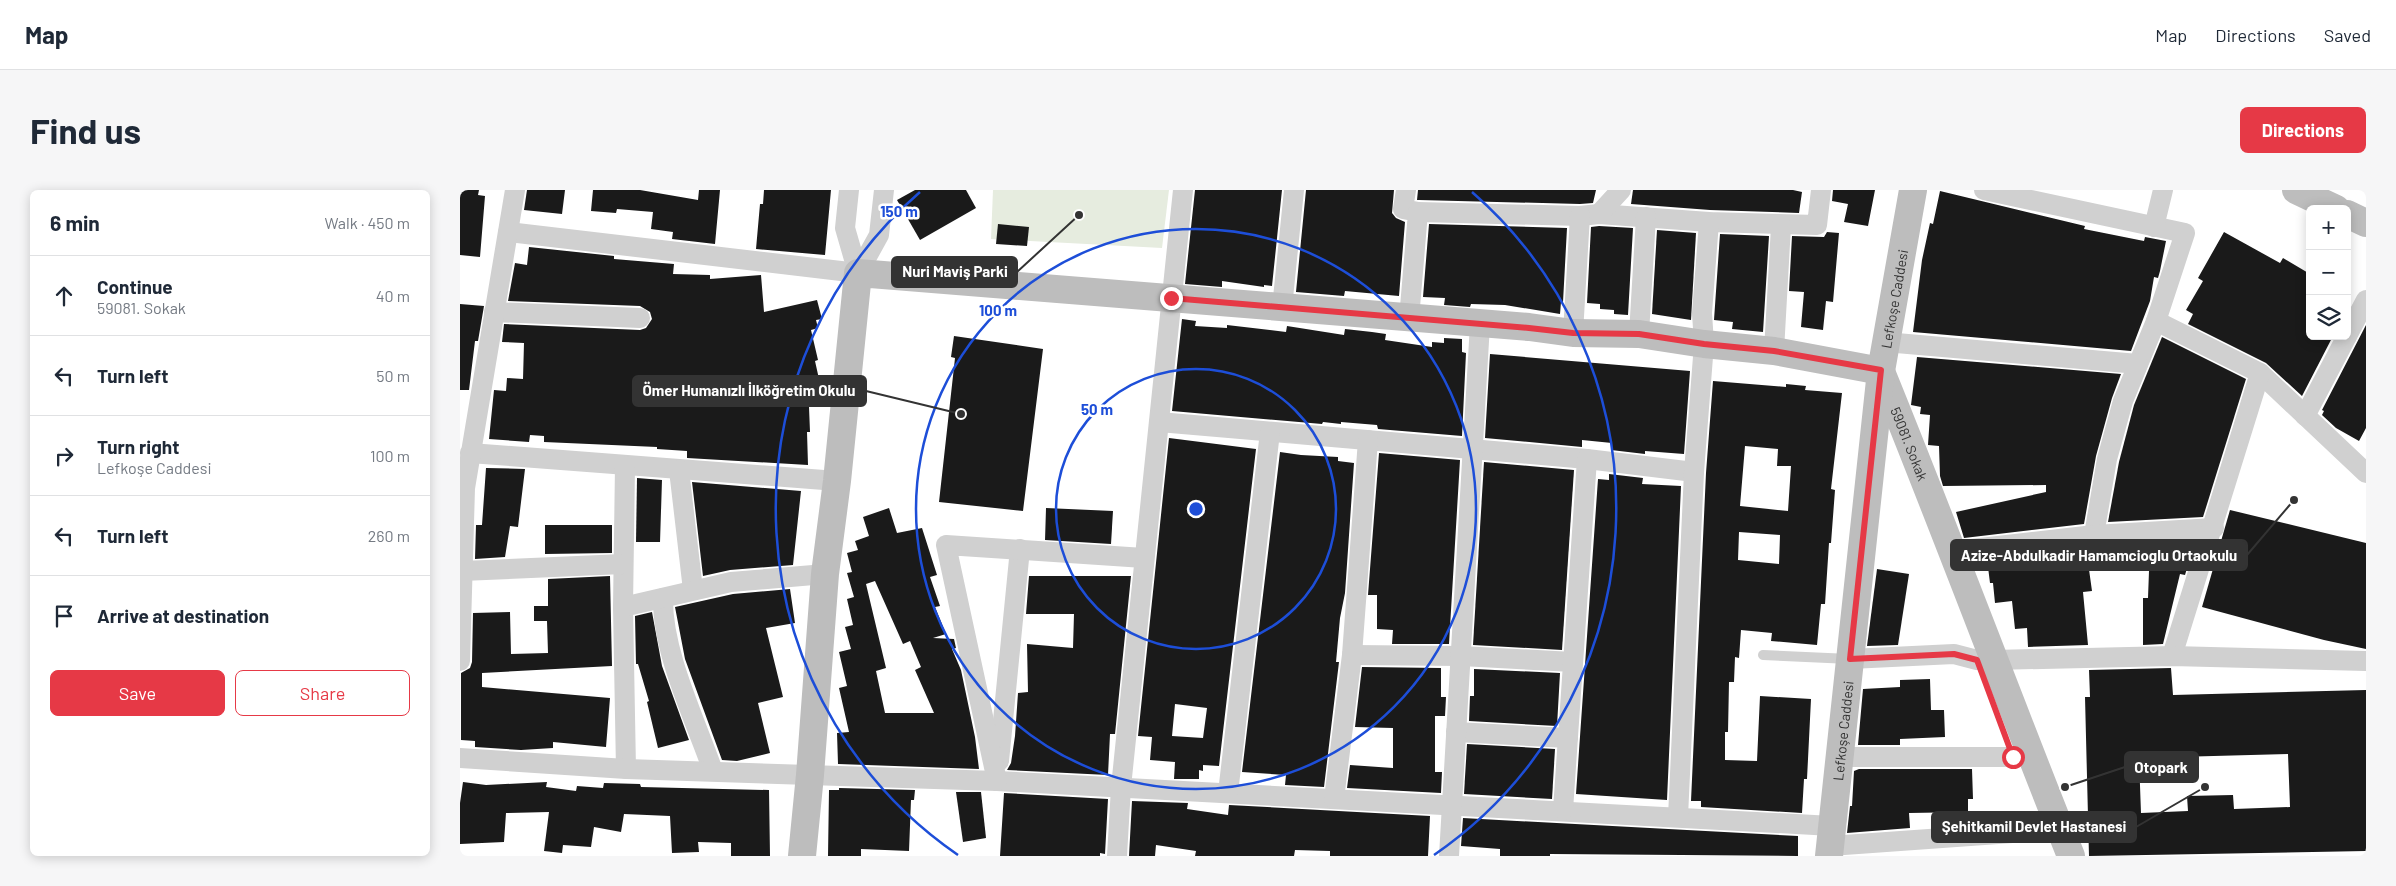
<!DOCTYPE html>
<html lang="en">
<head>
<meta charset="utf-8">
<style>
	body { margin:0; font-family:Barlow,sans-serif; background:#f6f6f7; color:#1f2937 }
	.controls { position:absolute; right:15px; top:15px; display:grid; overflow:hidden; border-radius:8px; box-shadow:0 2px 12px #0003 }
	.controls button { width:45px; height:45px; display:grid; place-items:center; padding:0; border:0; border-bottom:1px solid #e0e1e3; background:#fff; color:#1f2937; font:25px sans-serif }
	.stop { position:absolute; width:15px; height:15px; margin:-11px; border:4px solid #e63946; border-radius:50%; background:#fff }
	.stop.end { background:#e63946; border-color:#fff; box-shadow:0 1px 5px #0008 }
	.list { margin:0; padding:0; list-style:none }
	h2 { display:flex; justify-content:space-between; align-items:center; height:65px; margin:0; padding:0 20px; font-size:21px }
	h2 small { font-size:16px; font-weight:400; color:#747a83 }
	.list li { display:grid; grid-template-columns:32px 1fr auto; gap:15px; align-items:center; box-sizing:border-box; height:80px; padding:0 20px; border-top:1px solid #e0e1e3 }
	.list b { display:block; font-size:19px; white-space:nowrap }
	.list p { margin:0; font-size:16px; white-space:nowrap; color:#747a83 }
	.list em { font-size:16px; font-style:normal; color:#747a83 }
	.actions { display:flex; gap:10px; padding:15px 20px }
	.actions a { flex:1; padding:11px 0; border:1px solid #e63946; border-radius:8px; text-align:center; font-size:18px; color:#e63946 }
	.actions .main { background:#e63946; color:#fff }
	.icon { flex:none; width:28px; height:28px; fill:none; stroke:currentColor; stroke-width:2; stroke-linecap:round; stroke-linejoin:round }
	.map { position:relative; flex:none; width:1906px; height:666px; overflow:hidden; border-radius:8px }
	header { display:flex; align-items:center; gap:30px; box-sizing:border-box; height:70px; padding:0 25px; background:#fff; border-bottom:1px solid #e0e1e3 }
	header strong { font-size:24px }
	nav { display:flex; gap:28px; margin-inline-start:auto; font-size:18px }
	.intro { display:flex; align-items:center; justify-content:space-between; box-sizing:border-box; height:120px; padding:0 30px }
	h1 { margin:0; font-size:35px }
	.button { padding:12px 22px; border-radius:8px; background:#e63946; color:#fff; font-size:18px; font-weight:700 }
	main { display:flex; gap:30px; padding:0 30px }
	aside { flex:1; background:#fff; border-radius:8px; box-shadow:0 2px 12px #0003 }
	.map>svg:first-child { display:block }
	.green { fill:#e6ecdf }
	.building { fill:#1a1a1a; fill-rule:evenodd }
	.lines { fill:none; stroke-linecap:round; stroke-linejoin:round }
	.lane { stroke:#d0d0d0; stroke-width:10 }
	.street { stroke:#d0d0d0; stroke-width:20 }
	.secondary { stroke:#bdbdbd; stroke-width:28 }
	.route { stroke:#e63946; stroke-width:6 }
	.ring { fill:none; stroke:#1d4ed8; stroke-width:2.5 }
	.labels { text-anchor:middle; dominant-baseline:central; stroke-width:5; stroke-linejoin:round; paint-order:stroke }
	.street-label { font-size:14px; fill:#333; stroke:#fff }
	.centre { fill:#1d4ed8; stroke:#fff; stroke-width:2.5 }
	.ring-label { font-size:15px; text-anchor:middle; font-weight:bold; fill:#1d4ed8; stroke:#fff; stroke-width:5; stroke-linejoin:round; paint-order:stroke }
	.leader { fill:none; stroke:#333; stroke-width:2 }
	.callout-dot { fill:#333; stroke:#fff; stroke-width:2 }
	.callout { fill:#333; stroke:#333; stroke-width:2 }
	.callout-label { font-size:15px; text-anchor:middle; font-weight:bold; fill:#fff }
</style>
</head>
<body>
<header>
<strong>Map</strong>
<nav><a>Map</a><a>Directions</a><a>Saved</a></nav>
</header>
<div class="intro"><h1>Find us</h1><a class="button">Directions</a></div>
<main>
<aside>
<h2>6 min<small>Walk · 450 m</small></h2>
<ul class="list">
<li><svg class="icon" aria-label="ahead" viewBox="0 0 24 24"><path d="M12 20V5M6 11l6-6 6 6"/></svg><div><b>Continue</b><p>59081. Sokak</p></div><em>40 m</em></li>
<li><svg class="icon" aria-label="left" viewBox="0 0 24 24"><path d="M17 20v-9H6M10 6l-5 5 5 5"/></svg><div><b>Turn left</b></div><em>50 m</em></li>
<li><svg class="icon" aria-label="right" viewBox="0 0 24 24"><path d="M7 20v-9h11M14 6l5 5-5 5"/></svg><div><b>Turn right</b><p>Lefkoşe Caddesi</p></div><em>100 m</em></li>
<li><svg class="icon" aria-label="left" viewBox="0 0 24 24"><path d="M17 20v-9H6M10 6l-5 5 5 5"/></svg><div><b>Turn left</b></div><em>260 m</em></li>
<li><svg class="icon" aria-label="arrive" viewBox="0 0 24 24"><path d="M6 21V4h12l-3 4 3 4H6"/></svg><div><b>Arrive at destination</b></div></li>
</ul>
<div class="actions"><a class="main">Save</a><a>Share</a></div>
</aside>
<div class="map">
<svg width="1906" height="666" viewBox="0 0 1906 666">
	<rect width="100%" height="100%" fill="#fff"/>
	<path class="green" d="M533,0h176l-7,58 -171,-9z"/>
	<g class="building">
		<path d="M0,0h19l-1,5 7,1 -5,61 -20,-2z"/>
		<path d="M67,0h38l-3,24 -38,-4z"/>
		<path d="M133,0h47l58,10 1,-10h21l-5,54 -43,-5 1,-7 -22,-3 2,-17 -36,-3 -1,4 -25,-2z"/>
		<path d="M304,0h67l-6,65 -69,-6 4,-45h3z"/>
		<path d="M455,0h51l10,18 -56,32 -23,-40z"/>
		<path d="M735,0h87l-10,96 -8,-1v2l-42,-6v6l-37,-3z"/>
		<path d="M846,0h88l-2,23 4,5 9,4 -6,74 -54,-5 -1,5 -48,-4z"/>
		<path d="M958,0h178l-3,13 -13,1 -161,-4h-2z"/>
		<path d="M1173,0h160l9,2 -3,21 -89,-3 -79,-6z"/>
		<path d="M1373,0h42l-7,36 -24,-4 4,-18 -16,-3z"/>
		<path d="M1480,1l145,35 -1,3 60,12 1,-4 21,4 -6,30 -2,7 -4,-1 -4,24 -19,50 -218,-19 9,-72 8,-37 3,1z"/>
		<path d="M538,34l31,3 -2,19 -31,-2z"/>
		<path d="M969,34l138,4 -4,74h-2l-1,12 -55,-9 -34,-1 -1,3 -26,-2 1,-7 -22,-1z"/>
		<path d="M1139,36l34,2 -5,87 -14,-1v-4l-14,-1v-5l-13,-1 4,-76z"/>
		<path d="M1197,40l39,3 -5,87 -39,-6z"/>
		<path d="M1367,42l12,1 -6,69 -7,-1 -3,29 -22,-3 3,-35 -15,-1 3,-55 32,1z"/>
		<path d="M1764,42l56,31 3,-5 27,16v62h23l-31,60 -36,-33 -78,-39 5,-10 -7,-4 17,-29 -5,-3z"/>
		<path d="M1260,44l49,2 -6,96 -31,-3 1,-7 -19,-2z"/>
		<path d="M69,57l85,9v3l60,5 -1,10 37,1v4l51,-4 3,37 53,-12 5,19 -6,1 2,8 -7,2 7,30 -3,1 4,18 -11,3 2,50h-3l1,33 -121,-7v-7l-30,-2v-2l-113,-5v-6l-14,-1 -1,7 -40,-3 5,-49 12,1 1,-13 16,1 1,-36 -22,-1 2,-18 136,6 6,-2 6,-9 -2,-7 -10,-6 -132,-5 7,-38 12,2z"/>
		<path d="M0,114l24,2 -6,35h-3l-6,49h-9z"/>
		<path d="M722,129l14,2 -1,5 32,2v-3l59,7 1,-6 57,9 1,-6 27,3 14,2 -1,6 47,7v-5l12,1v-5l18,1v13l4,1 -4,83 -84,-7 -1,-4 -36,-3v2l-18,-2 -1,2 -150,-13z"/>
		<path d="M1906,135v103l-7,13 -23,-13 -14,-13 2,-4 -2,-1z"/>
		<path d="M494,146l89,13 -20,162 -84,-9 16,-144 -4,-1z"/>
		<path d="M1702,147l84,42 -43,138 -95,5 11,-60 15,-57z"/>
		<path d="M1030,164l200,17 -6,83 -39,-3v3l-34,-4 1,-7 -30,-3v7l-97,-9z"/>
		<path d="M1457,167l204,17 -9,24 -16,58 -12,68 -120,14 -8,-26 90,-20v-7l-103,1 -3,-10 -1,-30 -11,-1 2,-30 -10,-1 1,-7 -10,-2z"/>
		<path d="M1253,191l73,6v-3l20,2 -1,4 37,3 -11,96 4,1 -4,53h-2l-4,61h-4l-4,41 -46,-4 1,-8 -31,-3 -2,28 -4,-1 -1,25h-5l-1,50h-3v28l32,1 3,-65 51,3 -4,80h-3l-2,34 -101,-6v-6h-10l15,-328zM1285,256l33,3 -1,17h14l-3,45 -48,-5zM1279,342l41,3 -1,29 -41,-4z"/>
		<path d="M709,248l87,11 -37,317 -16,-1v6l-4,-1v9h-25l1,-17 -25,-2 2,-23 -14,-1zM715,514l32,4 -4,30 -31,-2z"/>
		<path d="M820,262l21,3 37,2v4l16,2 -9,130 -5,25 -4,44h3l-15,125 -39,-2 1,-10 -44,-3z"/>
		<path d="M919,263l81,7 -11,184h-57l1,-14 -16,-1v-34h-9z"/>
		<path d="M1024,272l90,8 -12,180 -89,-5z"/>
		<path d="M26,278l39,1 -7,58 -8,-1 -5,31 -30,2 1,-34h6z"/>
		<path d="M1149,284l34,4 -1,6 39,2 -14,314 -91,-6 22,-315 11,1z"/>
		<path d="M177,288l25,2 -2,62h-24z"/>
		<path d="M232,292l109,9 -8,74 -63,5 -27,6z"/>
		<path d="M429,318l8,25 25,-5 15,47 -7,2 10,29 -5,1 11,27 -13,4 21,1 2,9 -4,1 9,21 14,67 4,32 -141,-5 -1,-31 12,-1 -10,-44 8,-2 -8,-34 12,-3 -6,-22 8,-2 -6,-26 7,-2 -7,-24 5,-1 -5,-19 11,-3 -3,-9 14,-5 -6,-19zM415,391l28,63 7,-3 11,26 -6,3 19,43h-49l-9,-42 10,-3 -20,-84z"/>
		<path d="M586,318l67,3 -2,33 -66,-4z"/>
		<path d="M1770,320l136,33v106l-42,-9 -122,-33z"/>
		<path d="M85,335h67v28l-67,1z"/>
		<path d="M1735,351l-10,34 -5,-1 -17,70 -20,1v-47h5l2,-54z"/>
		<path d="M1626,358l6,43 -9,1 5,53 -60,2 -1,-19 -12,1 -3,-28 -17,2 -2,-20h-3l-3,-24z"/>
		<path d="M1417,379l32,5 -11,71 -31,1z"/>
		<path d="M150,386l2,90 -130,7v14l128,11 -4,49 -53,-5v6l-32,2 -46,-3v-6l-14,-1v-67l9,-5 2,-6 1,-49 37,-1 1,42 37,-1 -1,-32h-13v-15h14v-27z"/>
		<path d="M569,386h102l-16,158h-5l-2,41 -101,-5 4,-7 4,-27 3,-43 10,-1 -1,-48 46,4 1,-34h-48z"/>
		<path d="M330,399l5,34 -29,5 17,69 -25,6 12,50 -33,8 -15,-1 -37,-101 -10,-52 58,-13z"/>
		<path d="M192,422l10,54 27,74 -31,8 -11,-46 2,-1 -11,-37h-2l-1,-48z"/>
		<path d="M902,477l79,1v29h5l-1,19h-10v56h7l-1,21 -94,-5 3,-23 43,3v-40l-38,-1z"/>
		<path d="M1711,478l2,27 193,-5v161l-277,5 -4,-159h5l-1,-27zM1828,564l2,53 -56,2 -1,-14 -46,1 1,15 -47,2 -2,-55z"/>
		<path d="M1014,479l86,4 -3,53 -88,-5 1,-25h4z"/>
		<path d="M1470,489l1,31h13l1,27 -45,2v6h-42l5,-56 37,-2v-7z"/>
		<path d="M1007,554l88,5 -3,50 -88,-5z"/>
		<path d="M1399,579h113l1,30h-5v13l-59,1 1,15 -63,5 3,-27h2l2,-35z"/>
		<path d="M3,592l23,3 61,-3 -1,5 30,4 1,-5 26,2 1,-5 36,1 1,3 128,3 1,66h-39v-13l-33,-1 1,10 -27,1 -2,-37 -46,-2 -3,18 -27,-5 -3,20 -28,-2 -1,8 -18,-2 5,-39 -43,1 -2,29 -44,2v-41z"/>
		<path d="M379,598l76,2 -1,10h-3l-2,51 -48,-2v7h-33l1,-66h10z"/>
		<path d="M496,602h25l5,46 -23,4z"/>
		<path d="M544,603l104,6 -3,55 -5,-1v3h-100z"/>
		<path d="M672,611l56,2 -1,6 41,6 1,-10 201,11 -2,40h-98v-5l-35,-1 -1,6h-99l1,-5 -40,-6 -1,11h-26z"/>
		<path d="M1003,628l335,18v20l-248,-2v2h-50v-7l-39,-3z"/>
	</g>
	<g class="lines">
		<path class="lane" d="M1303,465l87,4"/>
		<g class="street">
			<path d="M389,0l-4,38 13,45"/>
			<path d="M946,0l-3,19 15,3 -9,107"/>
			<path d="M1524,0l201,43 -29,88 -33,80 -16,58 -13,76"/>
			<path d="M958,22l162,4 19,-2 110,8 108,3 4,-35"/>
			<path d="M1139,24l22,-24"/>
			<path d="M1694,37l9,-37"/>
			<path d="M48,42l350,41"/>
			<path d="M398,83l21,-38 5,-45"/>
			<path d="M822,118l12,-118"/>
			<path d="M34,122l146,6"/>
			<path d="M1696,131l104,52 106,100"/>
			<path d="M1113,143l7,-117"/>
			<path d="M1179,144l7,-117"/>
			<path d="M1887,146l19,-36"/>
			<path d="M1425,152l253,22"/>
			<path d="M1314,161l7,-125"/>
			<path d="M1845,226l42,-80"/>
			<path d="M699,232l428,37 107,13"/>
			<path d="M10,263l367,28"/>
			<path d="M165,276l-2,141 3,162"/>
			<path d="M219,280l14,120"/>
			<path d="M1494,361l140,-16 120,-7"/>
			<path d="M2,381l161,-7"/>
			<path d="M203,408c-1,54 32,121 50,173"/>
			<path d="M163,417l108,-25 94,-8"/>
			<path d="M892,465l109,1 112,6"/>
			<path d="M1712,466l88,-283"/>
			<path d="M1390,469l104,-5 23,6h16l179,-4 194,5"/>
			<path d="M0,471l5,-173 50,-298"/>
			<path d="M996,542l112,6"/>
			<path d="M1379,567h174"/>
			<path d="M0,568l166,11 371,12 835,45"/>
			<path d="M539,571l21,-212"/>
			<path d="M537,591l-51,-236 198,13"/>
			<path d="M768,603l42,-361"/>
			<path d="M874,609l18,-144 16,-215"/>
			<path d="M1103,620l24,-351"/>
			<path d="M1218,627l16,-345 10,-128 -2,-31 7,-91"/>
			<path d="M1370,656l210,-15"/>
			<path d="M657,666l4,-69 62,-597"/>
			<path d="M989,666l31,-532"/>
		</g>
		<g class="secondary">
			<path d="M1836,0l40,19"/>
			<path d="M1887,24l19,9"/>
			<path id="s1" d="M1422,184c65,160 125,322 189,482"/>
			<path d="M342,666l8,-81 15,-201 12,-93 21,-208 671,54 44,6 66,1 65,10 70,7 107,20"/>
			<path id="s2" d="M1369,666l52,-485 32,-181"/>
		</g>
	</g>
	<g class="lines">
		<path class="route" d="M711,108l358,30 44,5 66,1 65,10 70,7 107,19 -31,289 104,-5 23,6 36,97"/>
	</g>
	<g class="ring">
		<circle cx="736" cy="319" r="140"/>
		<circle cx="736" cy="319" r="280"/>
		<path d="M498 665A420 420 0 0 1 460 2M1012 2A420 420 0 0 1 974 665"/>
	</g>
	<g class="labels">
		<g class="street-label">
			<text stroke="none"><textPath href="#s2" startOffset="561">Lefkoşe Caddesi</textPath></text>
			<text stroke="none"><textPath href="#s1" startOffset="75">59081. Sokak</textPath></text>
			<text stroke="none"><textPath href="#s2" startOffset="126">Lefkoşe Caddesi</textPath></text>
		</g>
	</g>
	<circle cx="736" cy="319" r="8" class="centre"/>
	<g class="ring-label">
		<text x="439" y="27">150 m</text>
		<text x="538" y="126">100 m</text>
		<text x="637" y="225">50 m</text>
	</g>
	<path class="leader" d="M619 25L557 82M501 224L406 201M1834 310L1787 365M1605 597L1665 577M1745 597L1676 637"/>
	<g class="callout-dot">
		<circle cx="619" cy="25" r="5"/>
		<circle cx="501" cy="224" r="5"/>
		<circle cx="1834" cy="310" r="5"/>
		<circle cx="1605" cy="597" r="5"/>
		<circle cx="1745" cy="597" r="5"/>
	</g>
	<g class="callout">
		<rect x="432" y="67" width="125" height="30" rx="5"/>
		<rect x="173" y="186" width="233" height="30" rx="5"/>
		<rect x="1491" y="350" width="296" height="30" rx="5"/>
		<rect x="1665" y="562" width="73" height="30" rx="5"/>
		<rect x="1472" y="622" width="204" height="30" rx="5"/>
	</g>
	<g class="callout-label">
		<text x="495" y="87">Nuri Maviş Parki</text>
		<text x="289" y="206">Ömer Humanızlı İlköğretim Okulu</text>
		<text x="1639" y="371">Azize-Abdulkadir Hamamcioglu Ortaokulu</text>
		<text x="1701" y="583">Otopark</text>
		<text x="1574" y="642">Şehitkamil Devlet Hastanesi</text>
	</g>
</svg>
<div class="controls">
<button>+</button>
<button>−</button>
<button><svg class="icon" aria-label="layers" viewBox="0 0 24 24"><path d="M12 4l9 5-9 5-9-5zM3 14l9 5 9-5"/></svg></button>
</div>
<div class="stop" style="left:1553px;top:567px"></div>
<div class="stop end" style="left:711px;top:108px"></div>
</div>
</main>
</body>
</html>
